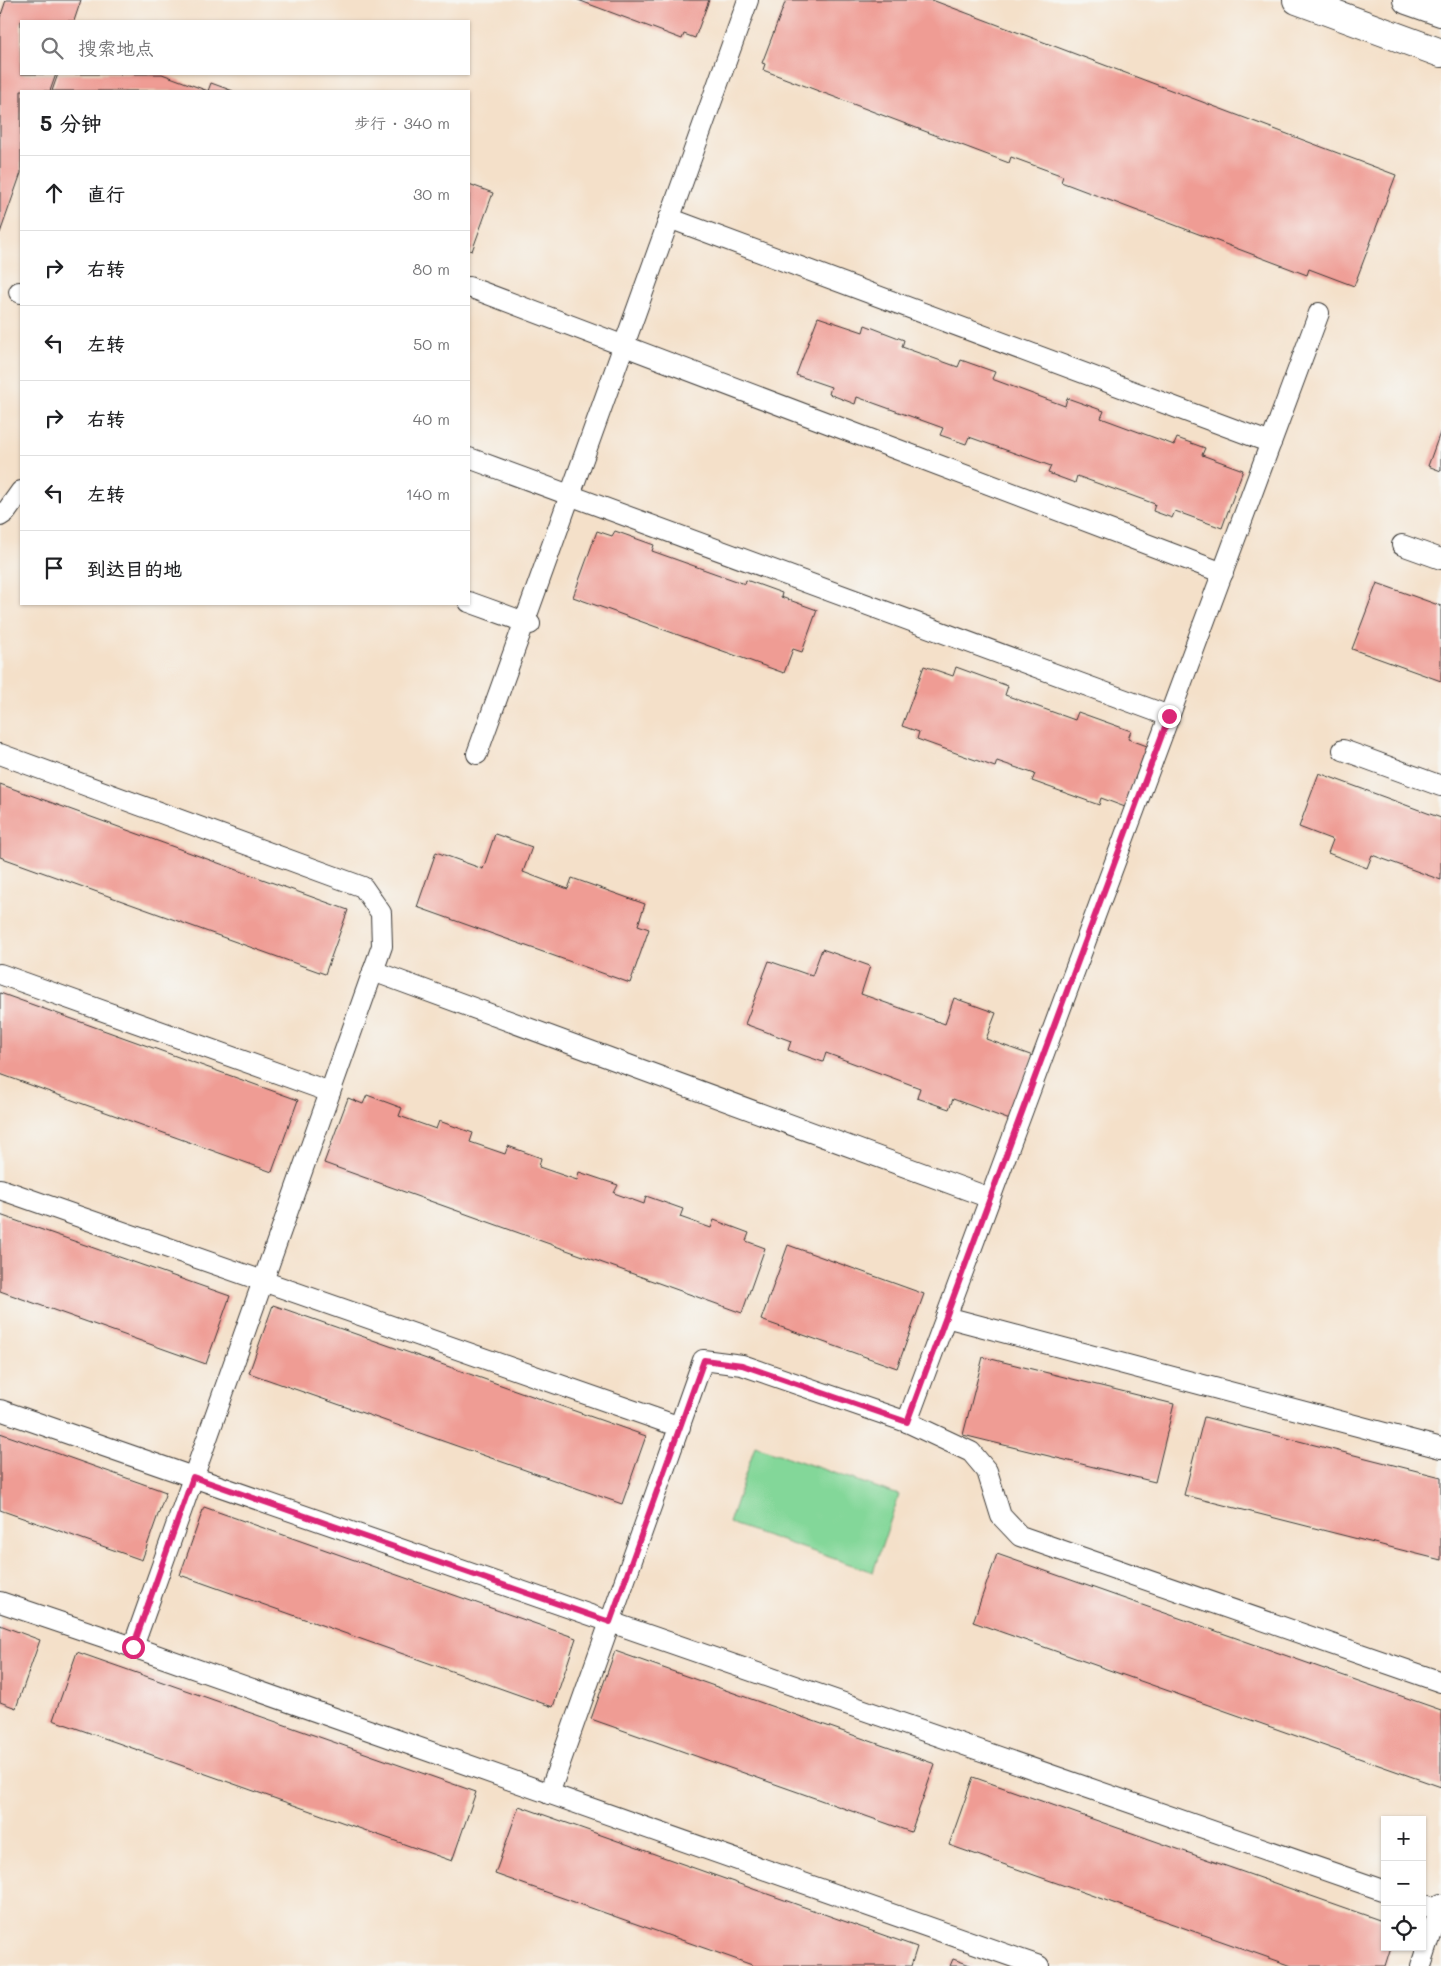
<!DOCTYPE html>
<html lang="zh">
<head>
<meta charset="utf-8">
<style>
	body { margin:0; font-family:Mali,"LXGW WenKai TC",sans-serif; background:#f6f6f6; color:#202124 }
	.controls { position:absolute; right:15px; bottom:15px; display:grid; overflow:hidden; border-radius:0px; box-shadow:0 1px 4px #0004 }
	.controls button { width:45px; height:45px; display:grid; place-items:center; padding:0; border:0; border-bottom:1px solid #e0e0e0; background:#fff; color:#202124; font:25px sans-serif }
	.stop { position:absolute; width:15px; height:15px; margin:-11px; border:4px solid #db2777; border-radius:50%; background:#fff }
	.stop.end { background:#db2777; border-color:#fff; box-shadow:0 1px 5px #0008 }
	.list { margin:0; padding:0; list-style:none }
	h2 { display:flex; justify-content:space-between; align-items:center; height:65px; margin:0; padding:0 20px; font-size:21px }
	h2 small { font-size:16px; font-weight:400; color:#757577 }
	.list li { display:grid; grid-template-columns:32px 1fr auto; gap:15px; align-items:center; box-sizing:border-box; height:75px; padding:0 20px; border-top:1px solid #e0e0e0 }
	.list b { display:block; font-size:19px; white-space:nowrap }
	.list em { font-size:16px; font-style:normal; color:#757577 }
	.icon { flex:none; width:28px; height:28px; fill:none; stroke:currentColor; stroke-width:2; stroke-linecap:round; stroke-linejoin:round }
	.map { position:relative; flex:none; width:1441px; height:1966px; overflow:hidden }
	.search { position:absolute; background:#fff; box-shadow:0 1px 4px #0004; left:20px; top:20px; width:450px; height:55px; display:flex; align-items:center; gap:12px; box-sizing:border-box; padding:0 18px; border-radius:0px; color:#757577; font-size:19px }
	.panel { position:absolute; background:#fff; box-shadow:0 1px 4px #0004; left:20px; top:90px; width:450px; height:515px; border-radius:0px }
	.map>svg:first-child { display:block }
	.green { fill:#83d799; stroke:#507a5a }
	.building { fill:#ef9c94 }
	.lines { fill:none; stroke-linecap:round; stroke-linejoin:round }
	.service-casing { stroke:#3c3936; stroke-width:22 }
	.secondary-casing { stroke:#3c3936; stroke-width:30 }
	.service { stroke:#fff; stroke-width:20 }
	.secondary { stroke:#fff; stroke-width:28 }
	.route { stroke:#db2777; stroke-width:6 }
</style>
</head>
<body>
<div class="map">
<svg width="1441" height="1966" viewBox="0 0 1441 1966">
	<rect width="100%" height="100%" fill="#f6f6f2"/>
	<filter id="ink" filterUnits="userSpaceOnUse"><feTurbulence type="fractalNoise" baseFrequency=".02" numOctaves="2"/><feDisplacementMap in="SourceGraphic" scale="10" xChannelSelector="R" yChannelSelector="G"/><feConvolveMatrix kernelMatrix="1 2 1 2 8 2 1 2 1" color-interpolation-filters="sRGB"/></filter>
	<filter id="wash" filterUnits="userSpaceOnUse"><feTurbulence type="fractalNoise" baseFrequency=".0096" numOctaves="4" result="noise"/><feDisplacementMap in="SourceGraphic" scale="20" xChannelSelector="R" yChannelSelector="G"/><feGaussianBlur stdDeviation="1.12" result="paint"/><feColorMatrix in="noise" values="0 0 0 0 0 0 0 0 0 0 0 0 0 0 0 0 0 1.4 0 .05"/><feComposite in="paint" operator="in"/></filter>
	<g filter="url(#wash)">
		<rect width="100%" height="100%" fill="#f4e0c9"/>
		<path class="green" d="M755,1446l144,49 -26,77 -144,-49z"/>
		<g id="blocks">
			<g class="building">
				<path d="M6,0h75l-7,21h-53v53h35l-6,17h-29v82l-21,60v-215z"/>
				<path d="M578,0h131l-14,38 -11,-4 -2,5z"/>
				<path d="M786,0h146l464,175 -42,111 -45,-17 -2,6 -246,-93 2,-6 -52,-19 -2,6 -246,-93 2,-6 -3,-1z"/>
				<path d="M58,74h104l46,17 3,-8 22,8h-181z"/>
				<path d="M469,184l24,9 -21,58 -3,-1z"/>
				<path d="M818,317l45,15 2,-7 39,15 -2,7 56,20 3,-7 34,12 -3,7 73,27 2,-8 37,13 -3,7 73,27 3,-7 28,10 -3,7 41,15 -21,58 -47,-17 -3,7 -19,-7 2,-7 -78,-28 -2,7 -27,-10 3,-7 -82,-29 -3,7 -26,-9 3,-7 -86,-31 -2,7 -26,-10 2,-7 -35,-12z"/>
				<path d="M1441,430v41l-13,-5z"/>
				<path d="M597,531l15,5 3,-5 39,14 -2,6 93,33 1,-4 36,13 -1,4 36,13 -15,42 -9,-3 -9,24 -211,-76z"/>
				<path d="M1377,583l64,23v75l-89,-32z"/>
				<path d="M924,666l29,10 3,-9 52,19 -3,9 70,25 3,-8 53,19 -3,8 19,7 -22,61 -24,-9 -2,7 -67,-24 3,-7 -38,-13 -2,6 -78,-28 2,-7 -17,-6z"/>
				<path d="M1319,773l122,45v62l-69,-25 -5,13 -39,-15 5,-13 -34,-13z"/>
				<path d="M0,784l348,126 -23,64 -325,-117z"/>
				<path d="M495,834l37,13 -9,25 45,17 4,-11 73,26 -7,21 11,4 -19,54 -213,-76 19,-55 47,17z"/>
				<path d="M822,949l48,17 -9,28 84,30 9,-26 42,15 -10,26 47,17 -23,64 -57,-21 -4,10 -32,-11 3,-10 -94,-35 -3,9 -35,-12 3,-9 -46,-17 24,-63 43,15z"/>
				<path d="M0,993l298,107 -26,72 -272,-98z"/>
				<path d="M367,1095l35,13 -3,8 37,13 3,-8 34,12 -3,9 35,12 3,-8 33,12 -2,9 38,13 2,-8 39,13 -4,8 30,11 2,-8 37,13 -3,8 31,11 3,-8 35,13 -3,8 19,7 -23,65 -418,-150 24,-65 15,6z"/>
				<path d="M0,1215l230,81 -24,68 -206,-73z"/>
				<path d="M788,1245l136,49 -27,74 -136,-48z"/>
				<path d="M273,1305l373,131 -24,68 -373,-131z"/>
				<path d="M983,1357l191,47 -19,78 -192,-47z"/>
				<path d="M1204,1417l237,60v83l-257,-65z"/>
				<path d="M0,1433l166,59 -24,68 -142,-50z"/>
				<path d="M204,1507l372,131 -23,69 -373,-132z"/>
				<path d="M997,1554l444,156v77l-468,-165z"/>
				<path d="M0,1625l40,15 -24,68 -16,-6z"/>
				<path d="M615,1651l320,113 -24,68 -320,-113z"/>
				<path d="M77,1652l399,140 -24,69 -399,-141z"/>
				<path d="M973,1777l412,145v25h6l-6,19h-93l-343,-121z"/>
				<path d="M519,1806l398,141 -6,19h-156l-260,-92z"/>
				<path d="M953,1959l20,7h-23z"/>
			</g>
		</g>
	</g>
	<g filter="url(#ink)">
		<use href="#blocks" fill-opacity="0" stroke="#3c3936" stroke-width="1"/>
		<g class="lines">
			<g class="service-casing">
				<g id="service">
					<path d="M669,218l602,225"/>
					<path d="M469,287l754,286"/>
					<path d="M19,292l2,1"/>
					<path d="M469,458l700,258"/>
					<path d="M0,516l6,-4 15,-21"/>
					<path d="M1402,545l39,14"/>
					<path d="M469,602l61,22"/>
					<path d="M1343,750l98,36"/>
					<path d="M0,754l363,133 18,26 1,33 -249,701"/>
					<path d="M477,754l271,-754"/>
					<path d="M373,971l617,227"/>
					<path d="M0,974l330,118"/>
					<path d="M0,1189l680,238"/>
					<path d="M946,1317l495,131"/>
					<path d="M0,1410l1385,481"/>
					<path d="M907,1422l412,-1109"/>
					<path d="M0,1602l133,45 906,319"/>
					<path d="M549,1794l154,-434 39,5 165,57 64,30 16,19 14,45 19,20 421,146"/>
					<path d="M1422,1904l17,6"/>
					<path d="M1421,1966l20,-62"/>
				</g>
			</g>
			<g class="secondary-casing">
				<g id="secondary">
					<path d="M1297,0l144,53"/>
					<path d="M1407,0l34,12"/>
				</g>
			</g>
			<use href="#service" class="service"/>
			<use href="#secondary" class="secondary"/>
		</g>
	</g>
	<g class="lines" filter="url(#ink)">
		<path class="route" d="M133,1647l60,-170 417,145 94,-262 38,5 165,57 262,-706"/>
	</g>
</svg>
<div class="controls">
<button>+</button>
<button>−</button>
<button><svg class="icon" aria-label="locate" viewBox="0 0 24 24"><circle cx="12" cy="12" r="6"/><path d="M12 2v4M12 18v4M2 12h4M18 12h4"/></svg></button>
</div>
<div class="stop" style="left:133px;top:1647px"></div>
<div class="stop end" style="left:1169px;top:716px"></div>
<div class="search"><svg class="icon" aria-label="search" viewBox="0 0 24 24"><circle cx="10" cy="10" r="6"/><path d="M15 15l6 6"/></svg>搜索地点</div>
<section class="panel">
<h2>5 分钟<small>步行 · 340 m</small></h2>
<ul class="list">
<li><svg class="icon" aria-label="ahead" viewBox="0 0 24 24"><path d="M12 20V5M6 11l6-6 6 6"/></svg><div><b>直行</b></div><em>30 m</em></li>
<li><svg class="icon" aria-label="right" viewBox="0 0 24 24"><path d="M7 20v-9h11M14 6l5 5-5 5"/></svg><div><b>右转</b></div><em>80 m</em></li>
<li><svg class="icon" aria-label="left" viewBox="0 0 24 24"><path d="M17 20v-9H6M10 6l-5 5 5 5"/></svg><div><b>左转</b></div><em>50 m</em></li>
<li><svg class="icon" aria-label="right" viewBox="0 0 24 24"><path d="M7 20v-9h11M14 6l5 5-5 5"/></svg><div><b>右转</b></div><em>40 m</em></li>
<li><svg class="icon" aria-label="left" viewBox="0 0 24 24"><path d="M17 20v-9H6M10 6l-5 5 5 5"/></svg><div><b>左转</b></div><em>140 m</em></li>
<li><svg class="icon" aria-label="arrive" viewBox="0 0 24 24"><path d="M6 21V4h12l-3 4 3 4H6"/></svg><div><b>到达目的地</b></div></li>
</ul>
</section>
</div>
</body>
</html>
